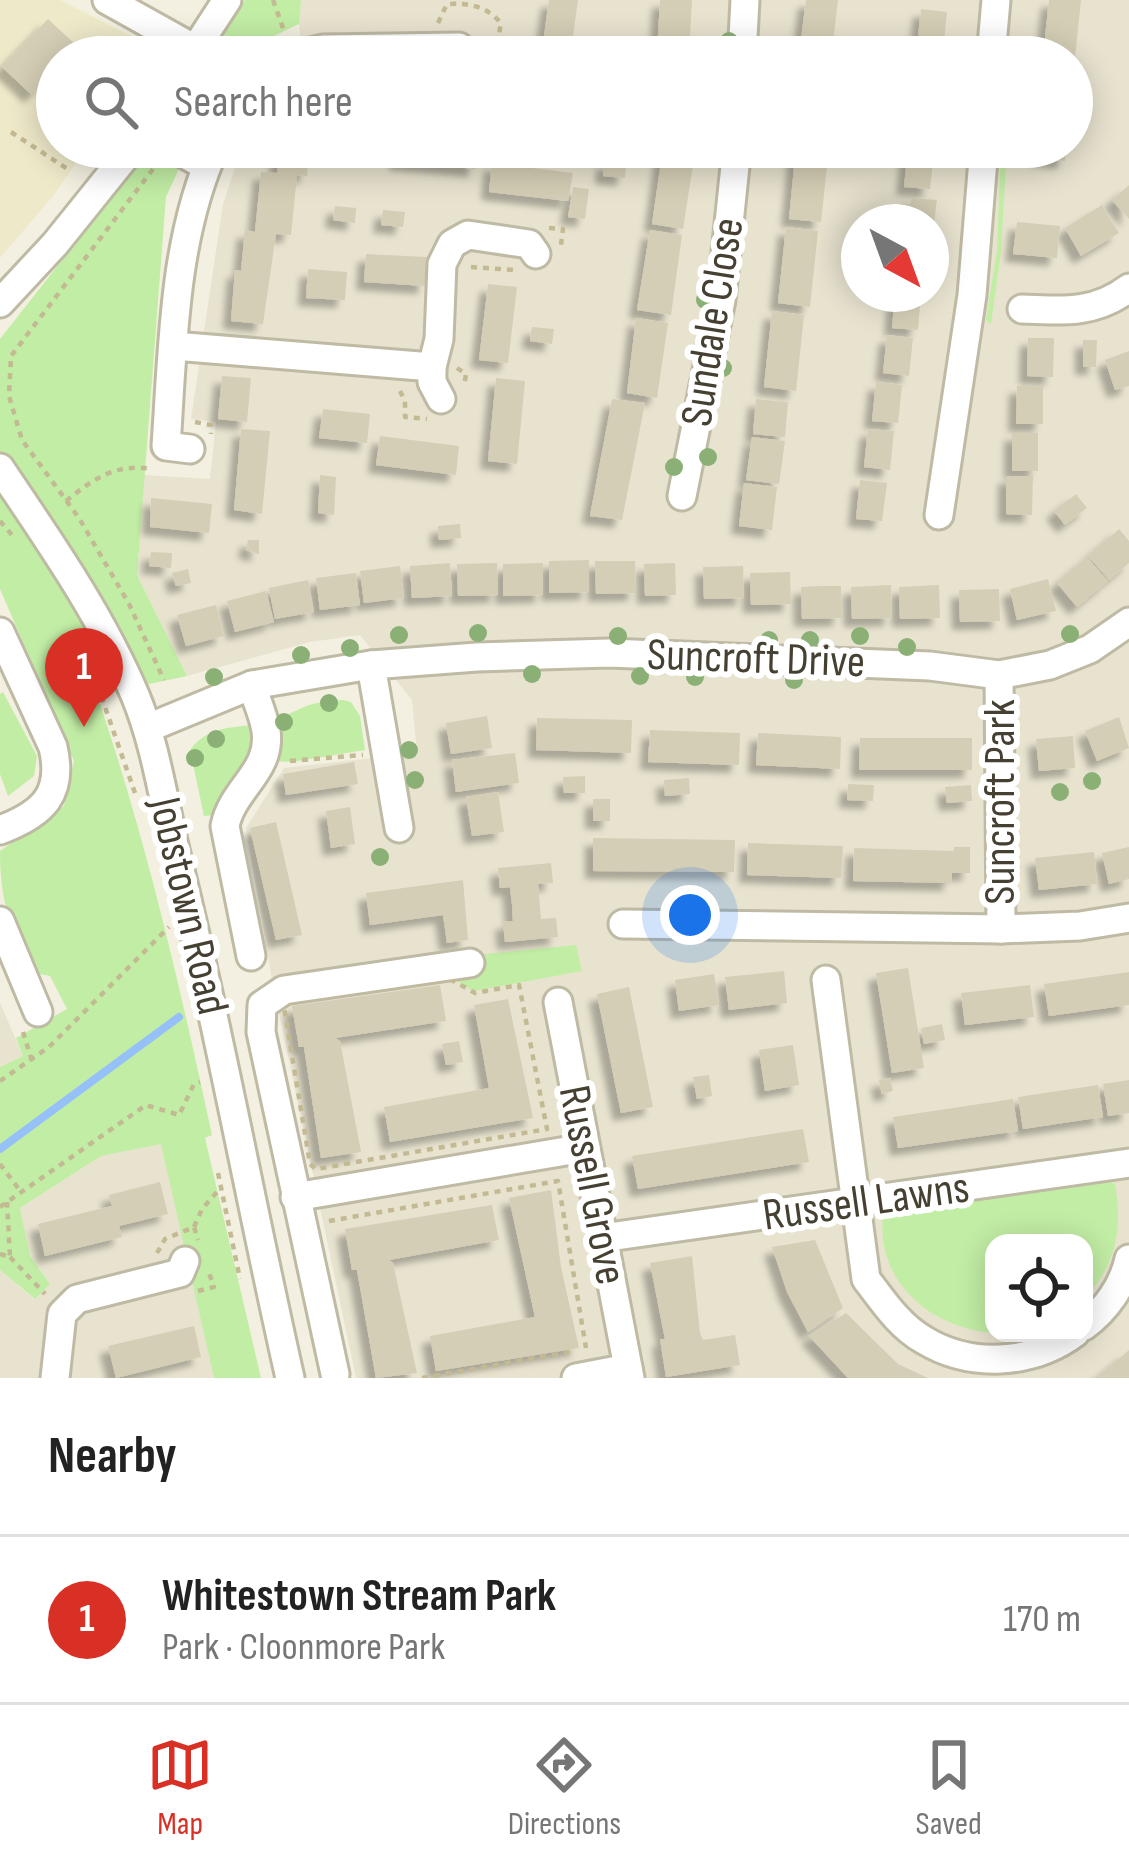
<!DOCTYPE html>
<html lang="en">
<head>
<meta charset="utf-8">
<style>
	body { margin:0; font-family:"Sofia Sans Condensed",sans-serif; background:#f6f6f6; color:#222 }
	.controls { position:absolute; right:36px; bottom:36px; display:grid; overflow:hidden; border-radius:24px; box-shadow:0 6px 30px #0003 }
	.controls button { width:108px; height:108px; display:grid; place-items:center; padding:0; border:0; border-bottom:3px solid #e0e0e0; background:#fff; color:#222; font:60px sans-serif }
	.compass { position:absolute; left:841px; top:204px; width:108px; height:108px; border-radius:50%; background:#fff; box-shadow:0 6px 30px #0003; rotate:139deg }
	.you { position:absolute; left:690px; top:915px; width:42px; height:42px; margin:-30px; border:9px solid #fff; border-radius:50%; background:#1a73e8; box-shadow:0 0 0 18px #1a73e833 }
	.badge { display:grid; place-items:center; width:78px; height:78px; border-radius:50%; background:#d93025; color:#fff; font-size:39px; font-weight:700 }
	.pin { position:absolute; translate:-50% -99px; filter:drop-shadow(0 3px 6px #0008) }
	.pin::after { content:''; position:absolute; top:63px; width:42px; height:36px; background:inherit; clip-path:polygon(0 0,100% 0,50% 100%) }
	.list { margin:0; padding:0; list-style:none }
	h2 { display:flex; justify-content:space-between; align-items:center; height:156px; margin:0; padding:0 48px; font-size:51px }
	h2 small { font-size:39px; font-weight:400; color:#767676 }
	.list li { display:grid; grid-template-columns:78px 1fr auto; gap:36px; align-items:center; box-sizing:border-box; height:168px; padding:0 48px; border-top:3px solid #e0e0e0 }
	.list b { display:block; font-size:45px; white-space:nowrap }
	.list p { margin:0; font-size:39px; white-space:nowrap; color:#767676 }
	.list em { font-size:39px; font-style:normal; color:#767676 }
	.icon { flex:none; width:66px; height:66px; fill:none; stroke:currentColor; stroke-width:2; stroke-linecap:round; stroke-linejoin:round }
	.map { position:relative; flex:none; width:1129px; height:1378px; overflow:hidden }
	.search { position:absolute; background:#fff; box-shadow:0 6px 30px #0003; left:36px; right:36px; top:36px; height:132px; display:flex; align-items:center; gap:30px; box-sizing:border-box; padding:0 42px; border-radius:66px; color:#767676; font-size:45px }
	.sheet { height:324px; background:#fff }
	nav { display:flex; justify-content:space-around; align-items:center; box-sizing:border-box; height:168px; border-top:3px solid #e0e0e0; background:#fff; font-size:33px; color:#767676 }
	nav a { display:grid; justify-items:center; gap:6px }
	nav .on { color:#d93025 }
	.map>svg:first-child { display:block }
	.residential { fill:#e8e3cf; fill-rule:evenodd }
	.education { fill:#eee9c9 }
	.green { fill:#c2eda5 }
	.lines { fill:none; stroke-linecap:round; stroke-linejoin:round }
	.stream { stroke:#95c1f8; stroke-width:8 }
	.building { fill:#d5ceb6; filter:url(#shadow) }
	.minor-casing { stroke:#bfbaa4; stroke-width:33 }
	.path { stroke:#c3b993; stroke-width:4.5; stroke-dasharray:6 6; stroke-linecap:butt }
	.minor { stroke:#fff; stroke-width:27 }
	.tree { fill:#8ab076 }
	.labels { text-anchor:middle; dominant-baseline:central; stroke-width:12; stroke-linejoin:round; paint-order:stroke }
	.street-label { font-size:45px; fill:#454032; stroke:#fff }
</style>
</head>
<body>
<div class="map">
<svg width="1129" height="1378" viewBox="0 0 1129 1378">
	<defs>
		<filter id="shadow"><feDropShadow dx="-8" dy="8" stdDeviation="3" flood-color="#0004"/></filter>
	</defs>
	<rect width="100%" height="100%" fill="#f3f0e1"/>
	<g class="residential">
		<path d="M301,0h828v1378h-773l-84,-398 -26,-152 38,-60 133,-15 -5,-53 -52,-65 -50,7 -123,34 -50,-101 7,-100 66,4 6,-57 -25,-3 32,-215 16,-48 8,-9h825v-90h-769l-4,-33zM859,222h72v72h-72zM994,1243h90v90h-90z"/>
		<path d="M0,1003l23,53 -23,11z"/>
		<path d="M162,1143l52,235h-214v-108l34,29 16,-15 -20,-28 -10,-48 81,-52z"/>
	</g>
	<path class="education" d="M0,0h60l95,48 -6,9h-92v90h30l-34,49 -53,62z"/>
	<g class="green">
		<path d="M245,0h56l-2,24 -69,33h-20z"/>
		<path d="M151,147h38l-23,50 -29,378 50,101 -90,19c49,144 83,291 115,440l-7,3 56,240h-47l-53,-234 -60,12 -81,52 10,48 20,28 -15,15 -35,-29v-203l23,-11 -7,-18 51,-29 -17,-33 -11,-2c-30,-40 -39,-75 -39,-123l64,-45 10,-45 -74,-172v-250z"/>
		<path d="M1006,166l-5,86 -10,72 -5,-4 11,-70 3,-81z"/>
		<path d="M3,692l34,64 -3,20 -26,20 -8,-22v-80z"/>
		<path d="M343,700l8,2 9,14 5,34 -73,12 -49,-2 -4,15 -23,40 -12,1 -14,-66c22,-31 60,-19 90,-32 27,-12 29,-16 63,-18z"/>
		<path d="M576,945l6,26 -108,20 -22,-13 33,-11v-13z"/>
		<path d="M1107,1179l8,6c8,42 1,83 -31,113v-55h-90v90h17c-71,4 -140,-48 -127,-124z"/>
	</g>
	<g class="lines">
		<path class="stream" d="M0,1149l179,-132"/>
	</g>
	<g class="building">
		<path d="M549,0h29l-8,57h-29z"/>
		<path d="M660,0h32l-3,55 -32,-2z"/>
		<path d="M806,0h32l-6,51 -32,-4z"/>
		<path d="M1049,0h32l-6,57h-32z"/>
		<path d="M921,9l26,3 -4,38 -26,-3z"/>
		<path d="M48,19l30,28 -10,10h-11v12l-25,26 -30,-28z"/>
		<path d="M279,147h30l-2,29 -10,-1 -6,60 -15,-1 -13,90 -32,-3 4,-51 6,1 4,-41 10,2 6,-60 16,1z"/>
		<path d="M398,147h80l-2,22 -79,-7z"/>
		<path d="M796,147h33l-8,75 -32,-3z"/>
		<path d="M1040,147h27l-2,14 -26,-3z"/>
		<path d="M663,148l32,4 -12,77 -31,-5z"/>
		<path d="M908,149l26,3 -4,37 -26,-2z"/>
		<path d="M604,161l22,2 -1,15 -22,-2z"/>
		<path d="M492,163l81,10 -5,28 -79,-9z"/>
		<path d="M1129,185v34l-17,-19z"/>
		<path d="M573,187l16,2 -4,30 -17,-2z"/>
		<path d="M911,198l26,2 -3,22h-26z"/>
		<path d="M1102,205l17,28 -38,23 -16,-28z"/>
		<path d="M335,206l21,2 -1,15 -22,-3z"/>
		<path d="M383,210l22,2 -2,15 -22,-2z"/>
		<path d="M1017,222l43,4 -3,32 -44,-4z"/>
		<path d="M786,227l32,4 -8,76 -32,-4z"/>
		<path d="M650,230l32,5 -11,80 -34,-5z"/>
		<path d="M366,254l61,3 -1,29 -62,-4z"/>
		<path d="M308,269l39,3 -2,28 -39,-2z"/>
		<path d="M488,284l29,3 -9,76 -29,-3z"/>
		<path d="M895,294h26l-3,36 -26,-2z"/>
		<path d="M772,311l32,4 -8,76 -32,-4z"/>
		<path d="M636,318l32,5 -11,75 -30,-5z"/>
		<path d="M532,327l22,2 -2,15 -22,-3z"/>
		<path d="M887,335l26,3 -4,38 -26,-3z"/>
		<path d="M1028,338h26l-1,39 -26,-1z"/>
		<path d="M1083,340h14l-1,27h-13z"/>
		<path d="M1129,351v35l-14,4 -10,-30z"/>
		<path d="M222,376l29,2 -4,44 -29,-3z"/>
		<path d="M496,378l29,3 -8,83 -29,-3z"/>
		<path d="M876,382l26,3 -4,38 -26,-2z"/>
		<path d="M1017,386h26v38h-27z"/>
		<path d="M612,399l33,4 -23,117 -32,-4z"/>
		<path d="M756,399l32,3 -3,35 -32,-3z"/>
		<path d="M323,409l47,5 -3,29 -48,-5z"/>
		<path d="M241,429l29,2 -8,83 -28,-4z"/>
		<path d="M868,429l26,2 -4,39 -26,-3z"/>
		<rect x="1012" y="433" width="26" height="38"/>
		<path d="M380,436l79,10 -3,29 -80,-10z"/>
		<path d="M752,437l33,4 -6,43 -33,-4z"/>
		<path d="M320,475l16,2 -2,38 -16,-2z"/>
		<path d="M1006,476h27l-1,39 -26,-1z"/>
		<path d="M860,480l27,3 -5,38 -26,-2z"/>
		<path d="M744,483l33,4 -5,43 -33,-4z"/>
		<path d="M1076,494l11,14 -22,17 -11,-14z"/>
		<path d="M151,498l61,6 -3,29 -59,-6z"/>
		<path d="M460,524l1,14 -22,2 -1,-14z"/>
		<path d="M1119,529l10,12v22l-20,17 -21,-24z"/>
		<path d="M248,540h11v14l-13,-4z"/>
		<path d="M151,552l21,1 -1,15 -22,-2z"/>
		<path d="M1087,557l21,24 -31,26 -20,-24z"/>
		<path d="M589,560v32l-40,1v-32z"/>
		<path d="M595,561h40l1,32 -40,1z"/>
		<path d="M450,563l2,33 -40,2 -2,-32z"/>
		<path d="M497,563l1,32 -40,1 -1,-32z"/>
		<path d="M543,563v32l-40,1v-32z"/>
		<path d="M675,563l1,32 -31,1 -1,-32z"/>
		<path d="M400,566l4,32 -40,5 -4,-32z"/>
		<path d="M743,566l1,32 -40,1 -1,-32z"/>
		<path d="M188,569l3,14 -15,3 -4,-13z"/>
		<path d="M790,572l1,32 -40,1 -1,-32z"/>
		<path d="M356,573l4,32 -40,5 -4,-32z"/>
		<path d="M1048,579l8,32 -39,9 -7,-31z"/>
		<path d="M308,580l6,32 -39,7 -6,-31z"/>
		<path d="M891,585l1,33 -40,1 -1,-32z"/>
		<path d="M939,585l1,33 -40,1 -1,-32z"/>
		<path d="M821,586h20v32l-39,1 -1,-32z"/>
		<path d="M999,589l1,32 -40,1 -1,-32z"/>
		<path d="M266,591l8,31 -39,10 -8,-31z"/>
		<path d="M216,605l8,31 -38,10 -9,-31z"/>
		<path d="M487,716l5,32 -41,6 -5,-31z"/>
		<path d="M1119,717l10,31 -32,13 -12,-30z"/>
		<path d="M537,718l95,2 -1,33 -95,-3z"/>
		<path d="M650,730l90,3 -1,32 -91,-3z"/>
		<path d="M758,733l83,4 -1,32 -84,-4z"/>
		<path d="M1073,736l2,32 -36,3 -3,-32z"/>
		<path d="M860,738h112v32h-113z"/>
		<path d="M515,753l4,30 -63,9 -4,-32z"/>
		<path d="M354,762l4,22 -72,11 -3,-21z"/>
		<path d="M585,776v17h-21l-1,-16z"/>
		<path d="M689,778l1,16 -25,2 -1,-16z"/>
		<path d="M848,784l26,1 -1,16 -26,-1z"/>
		<path d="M971,785l1,16 -25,2 -2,-16z"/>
		<path d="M498,792l6,40 -32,4 -6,-39z"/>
		<rect x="593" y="799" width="17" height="22"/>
		<path d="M350,807l5,37 -24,4 -5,-37z"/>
		<path d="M276,822l26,113 -26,5 -26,-112z"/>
		<path d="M593,838l142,2 -1,32 -141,-1z"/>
		<path d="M748,843l95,3 -2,32 -94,-3z"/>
		<path d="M954,847h16v26h-18l-1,10 -98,-2 1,-33 100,3z"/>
		<path d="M1129,847v32l-20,5 -7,-31z"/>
		<path d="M1094,852l3,32 -58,6 -4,-32z"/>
		<path d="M551,863l2,20 -15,1 3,35 15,-1 2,19 -53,5 -2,-20 10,-1 -1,-17 -2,-17 -10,1 -2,-20z"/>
		<path d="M463,880l5,60 -21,3 -4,-28 -73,10 -4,-32z"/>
		<path d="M908,968l16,100 -32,5 -16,-100z"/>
		<path d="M784,971l3,32 -58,7 -4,-33z"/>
		<path d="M1129,972v33l-80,11 -5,-32z"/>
		<path d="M714,974l5,31 -40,6 -4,-31z"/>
		<path d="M440,985l6,36 -111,17 5,3 21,111 -40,6 -17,-111h-5l-7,-41z"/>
		<path d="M1030,985l4,32 -69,8 -4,-32z"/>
		<path d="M629,987l24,120 -32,6 -24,-119z"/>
		<path d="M508,999l25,119 -143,24 -6,-35 105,-19 -15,-83z"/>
		<path d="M942,1024l3,16 -21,4 -3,-16z"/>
		<path d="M459,1041l4,21 -17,3 -4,-21z"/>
		<path d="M793,1045l6,40 -34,6 -6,-41z"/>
		<path d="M709,1075l3,21 -15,3 -4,-22z"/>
		<path d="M890,1078l3,13 -11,3 -3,-14z"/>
		<path d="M1129,1080v33l-21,3 -5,-32z"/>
		<path d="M1098,1085l5,32 -80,12 -5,-32z"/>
		<path d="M1013,1099l5,32 -120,17 -5,-31z"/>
		<path d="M803,1129l6,33 -171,27 -6,-33z"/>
		<path d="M160,1182l8,32 -49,12 3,11 -77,19 -7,-32 74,-18 -3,-11z"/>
		<path d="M551,1190l10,77 18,81 -143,23 -6,-35 105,-19 -26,-119z"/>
		<path d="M492,1205l7,35 -110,20 4,3 24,110 -41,5 -19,-108h-5l-7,-41z"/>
		<path d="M815,1240l28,68 -35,24 -21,-40 -15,-45z"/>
		<path d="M692,1256l8,77 3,7 32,-5 5,30 -74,12 -6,-38h5l-15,-76z"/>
		<path d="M846,1313l52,51 30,14h-80l-39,-42z"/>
		<path d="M194,1326l7,31 -85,21 -8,-32z"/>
		<path d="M1129,1350v28h-34l14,-11z"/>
	</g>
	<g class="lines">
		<g class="minor-casing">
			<g id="minor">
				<path d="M107,0l88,49"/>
				<path d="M190,57l37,-57"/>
				<path d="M290,57l33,-8 136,-2"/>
				<path d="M742,57l3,-57"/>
				<path d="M991,57l5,-57"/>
				<path d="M172,147l34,19"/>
				<path d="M0,303l55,-59 78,-97"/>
				<path d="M1022,309c41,2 73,5 107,-21"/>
				<path d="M174,346l258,21"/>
				<path d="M441,399l-9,-17v-15l7,-28 3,-75 10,-20 16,-9 61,9 7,10"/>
				<path d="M190,449l-24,-3c7,-100 7,-207 49,-299"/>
				<path d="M0,468c49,73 100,145 135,227 22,53 29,111 43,167 42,171 73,344 112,516"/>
				<path d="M682,496l39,-196 16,-153"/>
				<path d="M939,515l33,-220 12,-148"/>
				<path d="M0,632l53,115c11,47 -10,67 -53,83"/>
				<path d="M371,665l28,163"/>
				<path d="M999,675l2,254"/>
				<path d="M148,728l104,-43 119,-20 106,-8 132,-4 321,13 69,9 51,-10 40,-16 39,-27"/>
				<path d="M0,921l38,91"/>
				<path d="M623,924l378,5 79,-3 49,-8"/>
				<path d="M251,956l-26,-130c7,-37 47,-55 41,-95 -2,-15 -10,-31 -14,-46"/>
				<path d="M826,980l40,299c17,22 33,47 58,61 46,28 108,25 151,-7"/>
				<path d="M558,1002l72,376"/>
				<path d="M295,1197l289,-49"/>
				<path d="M602,1238l527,-75"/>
				<path d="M1084,1326c22,-16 39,-40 45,-67"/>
				<path d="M335,1374l-74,-342 1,-27 22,-15 186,-27"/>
				<path d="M55,1378l7,-64 15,-15 103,-26 5,-12"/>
				<path d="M576,1378l52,-10"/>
			</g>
		</g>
		<g class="path">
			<path d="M273,0l11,31"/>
			<path d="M438,23l9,-19c23,-1 39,2 54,19l-5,27 -10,7"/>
			<path d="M232,57l39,-17"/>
			<path d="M11,132l58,38"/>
			<path d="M153,169l-142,187 -2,40 13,44 57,78 50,86 35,76"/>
			<path d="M549,228l14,1 -2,16"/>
			<path d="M471,267l43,3"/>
			<path d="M457,368l9,6 -2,13"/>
			<path d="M400,391l5,10v16l22,2"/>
			<path d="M195,422l16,3v9"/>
			<path d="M66,501c27,-22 50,-38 86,-32"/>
			<path d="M0,521l12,14"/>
			<path d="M72,631l25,53 38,109"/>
			<path d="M290,761l73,-6"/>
			<path d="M450,979l25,14 44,-8 28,144 -231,40 -6,-5 -26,-157 7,-6z"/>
			<path d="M23,1032l9,29"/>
			<path d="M0,1081l49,-34 120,-120"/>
			<path d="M0,1164l21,28"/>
			<path d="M218,1173l22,106"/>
			<path d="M0,1207l146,-102 33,10 15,-31 6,-2"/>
			<path d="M329,1221l229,-40 28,167"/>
			<path d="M194,1227l8,-18 15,-17"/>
			<path d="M157,1253l8,-14 29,-12 4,13"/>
			<path d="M0,1254l10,3 -3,-55"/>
			<path d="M10,1257l35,37"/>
			<path d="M198,1291l16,-4 -5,-14"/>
			<path d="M422,1378l147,-26"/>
		</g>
		<use href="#minor" class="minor"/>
	</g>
	<g class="tree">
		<circle cx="729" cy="41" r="9"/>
		<circle cx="705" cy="300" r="9"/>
		<circle cx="723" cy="368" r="9"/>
		<circle cx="708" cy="457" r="9"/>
		<circle cx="674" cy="467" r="9"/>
		<circle cx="478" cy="633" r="9"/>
		<circle cx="1070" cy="634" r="9"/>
		<circle cx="399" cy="635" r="9"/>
		<circle cx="618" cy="636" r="9"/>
		<circle cx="860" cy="636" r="9"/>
		<circle cx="769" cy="640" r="9"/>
		<circle cx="810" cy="640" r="9"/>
		<circle cx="907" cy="647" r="9"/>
		<circle cx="350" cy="648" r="9"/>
		<circle cx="301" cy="655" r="9"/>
		<circle cx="532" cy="674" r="9"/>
		<circle cx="640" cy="676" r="9"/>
		<circle cx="214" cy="677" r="9"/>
		<circle cx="695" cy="677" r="9"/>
		<circle cx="794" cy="680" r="9"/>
		<circle cx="329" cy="703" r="9"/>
		<circle cx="284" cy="722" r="9"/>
		<circle cx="216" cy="739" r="9"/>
		<circle cx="409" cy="750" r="9"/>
		<circle cx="195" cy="758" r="9"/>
		<circle cx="415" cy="780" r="9"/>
		<circle cx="1092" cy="781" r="9"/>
		<circle cx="1060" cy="792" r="9"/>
		<circle cx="380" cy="857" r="9"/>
	</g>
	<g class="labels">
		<g class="street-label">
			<text transform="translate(713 322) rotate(-81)">Sundale Close</text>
			<text transform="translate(756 659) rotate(2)">Suncroft Drive</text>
			<text transform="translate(1000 802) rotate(-90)">Suncroft Park</text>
			<text transform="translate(188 906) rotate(77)">Jobstown Road</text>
			<text transform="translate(592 1185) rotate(79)">Russell Grove</text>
			<text transform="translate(866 1202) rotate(-8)">Russell Lawns</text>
		</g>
	</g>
</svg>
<div class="controls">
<button><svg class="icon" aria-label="locate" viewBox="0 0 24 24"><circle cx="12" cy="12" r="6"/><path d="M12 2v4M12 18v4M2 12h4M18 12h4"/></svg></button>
</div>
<svg class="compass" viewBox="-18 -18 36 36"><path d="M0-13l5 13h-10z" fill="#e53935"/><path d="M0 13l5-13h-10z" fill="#767676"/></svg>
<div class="you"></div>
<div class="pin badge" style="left:84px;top:727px">1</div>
<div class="search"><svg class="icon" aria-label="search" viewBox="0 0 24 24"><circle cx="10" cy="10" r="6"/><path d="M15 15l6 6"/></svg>Search here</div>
</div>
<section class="sheet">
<h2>Nearby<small></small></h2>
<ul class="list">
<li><span class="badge">1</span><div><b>Whitestown Stream Park</b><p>Park · Cloonmore Park</p></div><em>170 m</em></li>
</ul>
</section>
<nav>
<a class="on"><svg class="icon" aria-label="map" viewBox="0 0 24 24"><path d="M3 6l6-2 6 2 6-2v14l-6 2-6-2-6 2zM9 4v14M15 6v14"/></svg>Map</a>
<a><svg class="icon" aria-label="directions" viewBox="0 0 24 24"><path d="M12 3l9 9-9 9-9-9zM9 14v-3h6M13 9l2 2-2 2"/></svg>Directions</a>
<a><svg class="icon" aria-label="saved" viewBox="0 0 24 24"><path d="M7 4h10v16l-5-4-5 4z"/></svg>Saved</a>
</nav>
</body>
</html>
